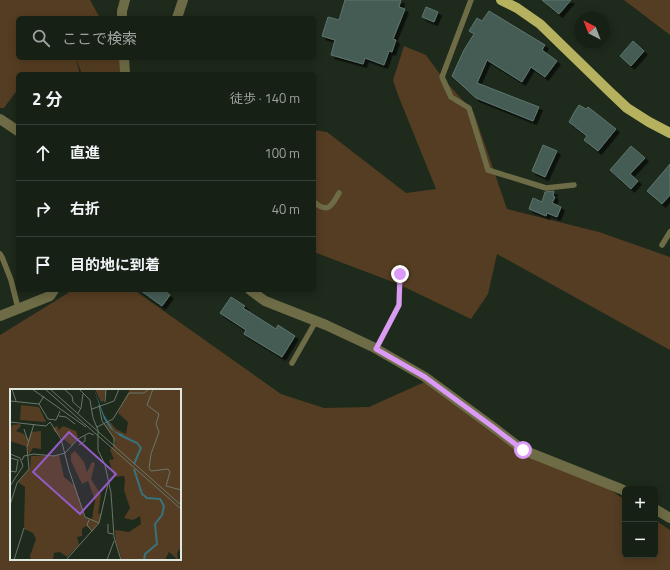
<!DOCTYPE html>
<html lang="ja">
<head>
<meta charset="utf-8">
<style>
	body { margin:0; font-family:"Titillium Web","Noto Sans JP",sans-serif; background:#1f281e; color:#f1f3f6 }
	.controls { position:absolute; right:12px; bottom:12px; display:grid; overflow:hidden; border-radius:6px; box-shadow:0 2px 10px #0003 }
	.controls button { width:36px; height:36px; display:grid; place-items:center; padding:0; border:0; border-bottom:1px solid #353e34; background:#162015; color:#f1f3f6; font:20px sans-serif }
	.compass { position:absolute; left:574px; top:12px; width:36px; height:36px; border-radius:50%; background:#162015; box-shadow:0 2px 10px #0003; rotate:318deg }
	.stop { position:absolute; width:12px; height:12px; margin:-9px; border:3px solid #da9af6; border-radius:50%; background:#fff }
	.stop.end { background:#da9af6; border-color:#fff; box-shadow:0 1px 4px #0008 }
	.list { margin:0; padding:0; list-style:none }
	h2 { display:flex; justify-content:space-between; align-items:center; height:52px; margin:0; padding:0 16px; font-size:17px }
	h2 small { font-size:13px; font-weight:400; color:#9ea3a0 }
	.list li { display:grid; grid-template-columns:26px 1fr auto; gap:12px; align-items:center; box-sizing:border-box; height:56px; padding:0 16px; border-top:1px solid #353e34 }
	.list b { display:block; font-size:15px; white-space:nowrap }
	.list em { font-size:13px; font-style:normal; color:#9ea3a0 }
	.icon { flex:none; width:22px; height:22px; fill:none; stroke:currentColor; stroke-width:2; stroke-linecap:round; stroke-linejoin:round }
	.map { position:relative; flex:none; width:670px; height:570px; overflow:hidden }
	.search { position:absolute; background:#162015; box-shadow:0 2px 10px #0003; left:16px; top:16px; width:300px; height:44px; display:flex; align-items:center; gap:10px; box-sizing:border-box; padding:0 14px; border-radius:6px; color:#9ea3a0; font-size:15px }
	.panel { position:absolute; background:#162015; box-shadow:0 2px 10px #0003; left:16px; top:72px; width:300px; height:220px; border-radius:6px }
	.map>svg:first-child { display:block }
	.green { fill:#543d22; fill-rule:evenodd }
	.building { fill:#445c55; stroke:#5d766f; filter:url(#shadow) }
	.lines { fill:none; stroke-linecap:round; stroke-linejoin:round }
	.service { stroke:#6e6c46; stroke-width:5.5 }
	.minor { stroke:#6e6c46; stroke-width:10 }
	.primary { stroke:#b6b15f; stroke-width:10 }
	.route { stroke:#da9af6; stroke-width:5 }
	.inset-river { fill:none; stroke:#38737d; stroke-width:2 }
	.inset-road { fill:none; stroke:#6b766a; stroke-width:1 }
	.view { fill:#945bc7; fill-opacity:0.15; stroke:#945bc7; stroke-width:2 }
	.inset-edge { fill:none; stroke:#dfe7de; stroke-width:2 }
</style>
</head>
<body>
<div class="map">
<svg width="670" height="570" viewBox="0 0 670 570">
	<defs>
		<filter id="shadow"><feDropShadow dx="3.5" dy="3.5" stdDeviation="0" flood-color="#0009"/></filter>
	</defs>
	<rect width="100%" height="100%" fill="#1e2a1c"/>
	<g class="green">
		<path d="M0,0h90l10,18h-82v40h101l1,16h-38l-6,-15 3,12 1,3h-62v15l-14,19h-4z"/>
		<path d="M624,0h46v35z"/>
		<path d="M404,46l22,9 16,22 32,36 33,96 92,23 71,25v93l-173,-96 -9,40 -17,25 -73,-35 -84,-32v-122l13,2 79,61 30,-4 -38,-94 -5,-15z"/>
		<path d="M70,290h64l147,104 43,14 45,-1 60,-27 94,70 69,27 33,23v55h30v-35l15,10v40h-670v-235l68,-42zM11,390h169v169h-169z"/>
	</g>
	<g class="building">
		<path d="M345,0h56l-2,7 6,2 -12,30 3,1 -4,12 -3,-1 -5,14 -19,-7 -2,6 -32,-9 4,-15 -13,-4 6,-19 11,3z"/>
		<path d="M542,0h29l-12,14z"/>
		<path d="M426,7l12,5 -4,10 -12,-5z"/>
		<path d="M489,11l56,34 -3,5 15,11 -12,16 -14,-10 -9,15 -35,-22 -10,23 62,24 -6,14 -57,-23 -24,-22 12,-26 10,-16 -5,-3 8,-13 5,3z"/>
		<path d="M633,41l11,10 -13,15 -11,-10z"/>
		<path d="M579,105l7,4 2,-2 28,22 -18,22 -14,-11 3,-4 -18,-14 6,-11z"/>
		<path d="M543,145l14,6 -12,26 -13,-6z"/>
		<path d="M631,146l14,12 -15,16 8,7 -7,8 -21,-19z"/>
		<path d="M670,164v31l-8,9 -15,-13z"/>
		<path d="M554,191l-1,5 2,1 -3,6 9,4 -4,10 -10,-4 -1,3 -17,-7 4,-11 9,4 3,-10z"/>
		<path d="M140,290h23l7,5 -8,11z"/>
		<path d="M231,297l14,9 -2,2 33,21 2,-4 17,11 -13,21 -38,-23 2,-4 -26,-17z"/>
	</g>
	<g class="lines">
		<g class="service">
			<path d="M471,0l-29,77 9,20 18,11 19,62 58,18 28,-3"/>
			<path d="M314,202c14,12 18,4 25,-9"/>
			<path d="M662,245l8,-13"/>
			<path d="M0,254l2,3 9,23 7,28"/>
			<path d="M376,349l23,-44 1,-31"/>
			<path d="M292,363l24,-42"/>
		</g>
		<g class="minor">
			<path d="M122,18v-7l3,-11"/>
			<path d="M177,18l6,-18"/>
			<path d="M124,58l1,16"/>
			<path d="M0,119l18,12"/>
			<path d="M250,290l15,11 61,24 47,22 52,30 68,50 30,23 98,39 4,2"/>
			<path d="M0,316l50,-20 4,-6"/>
			<path d="M655,509l15,9"/>
		</g>
		<path class="primary" d="M501,0l16,8 23,16 70,68 17,16 22,14 21,11"/>
	</g>
	<g class="lines">
		<path class="route" d="M400,274l-1,31 -23,44 49,28 68,50 30,23"/>
	</g>
	<g transform="translate(10 389)">
		<rect width="171" height="171" fill="#1e2a1c"/>
		<path d="M85,0h11l-2,12 -3,1zM120,0h51v158l-4,6 1,7 -9,-8 -4,8h-43l-6,-19 -1,-11 14,2 12,-8 -1,-8 -7,4 -9,-2 6,-10 -6,-18 1,-10 -1,-4 -10,1 -5,-17 5,-1 -4,-9 6,-7 -11,-18 5,-3 6,7 10,5 2,-12 -10,-9zM11,16l18,2 7,15 -26,-2zM10,35l1,2 -5,5 8,3 4,6 3,-8 10,-1v18l-8,-1 -4,7 -1,-8 -18,-6v-11l2,-5zM47,37l2,4 4,-4 13,5 2,5 -6,10 -18,-15 -1,-3zM65,62l9,11 3,10 5,-10 3,1 -4,16 10,16 -3,19 4,-1 -4,10 -5,8 -7,-5 -4,3v7l-5,1 2,8 -12,12 -7,-5 -6,1 -1,7h-22l-1,-4 6,-17 -3,-6 -9,-4 1,-42 -7,-5 12,-14 1,-12 28,-1 5,22 11,9 10,31 7,2 3,-19 -7,-19 -6,3 -11,-23v-7z" fill="#543d22"/>
		<path d="M84,0l10,26 10,16 10,4 -4,1 -9,-7 -7,-10z" fill="#38737d"/>
		<path class="inset-river" d="M110,46l17,8 4,5 -7,16M124,80l8,25 5,4 13,1 4,7 -2,9 -7,9 2,20 -12,10 -1,6"/>
		<path class="inset-road" d="M2,0l4,12M22,0l54,38M35,0l136,120M40,0l131,116M54,0l8,7 1,6 8,7M69,0l11,11 3,18 5,12v20l7,15 6,28 3,44 7,23M143,0l-6,16 12,9 -3,10 3,8 -8,22 -2,14 2,3 17,-2 2,3 -4,14 15,4M34,7l-5,8 9,15 8,1 4,-9M0,12l29,3M95,13l1,-13M89,16l3,16 12,17v8M82,20l22,-8 5,-12M68,24l3,-5 2,-14M49,27l7,1 9,7M0,33l36,4 4,-4M40,33l11,17 8,31 16,47 14,6M87,38l16,-8 16,-26h15l5,-4M14,40l4,12M69,56l6,-4v-5M0,65l10,4 3,8 -13,20M0,69l8,2 -2,12 -6,-1M12,71l2,-4 10,-2 20,2 11,-3 13,-14 11,-6 5,2M0,116l7,-22 12,-14 -2,-22 7,-23M79,131l-2,5 5,6M98,135v9l5,1M4,171l10,-32M56,171l33,-37 9,-39M97,171l7,-19"/>
		<path class="view" d="M59,43l47,42 -36,40 -47,-42z"/>
		<rect width="171" height="171" class="inset-edge"/>
	</g>
</svg>
<div class="controls">
<button>+</button>
<button>−</button>
</div>
<svg class="compass" viewBox="-18 -18 36 36"><path d="M0-13l5 13h-10z" fill="#e53935"/><path d="M0 13l5-13h-10z" fill="#9ea3a0"/></svg>
<div class="stop" style="left:523px;top:450px"></div>
<div class="stop end" style="left:400px;top:274px"></div>
<div class="search"><svg class="icon" aria-label="search" viewBox="0 0 24 24"><circle cx="10" cy="10" r="6"/><path d="M15 15l6 6"/></svg>ここで検索</div>
<section class="panel">
<h2>2 分<small>徒歩 · 140 m</small></h2>
<ul class="list">
<li><svg class="icon" aria-label="ahead" viewBox="0 0 24 24"><path d="M12 20V5M6 11l6-6 6 6"/></svg><div><b>直進</b></div><em>100 m</em></li>
<li><svg class="icon" aria-label="right" viewBox="0 0 24 24"><path d="M7 20v-9h11M14 6l5 5-5 5"/></svg><div><b>右折</b></div><em>40 m</em></li>
<li><svg class="icon" aria-label="arrive" viewBox="0 0 24 24"><path d="M6 21V4h12l-3 4 3 4H6"/></svg><div><b>目的地に到着</b></div></li>
</ul>
</section>
</div>
</body>
</html>
